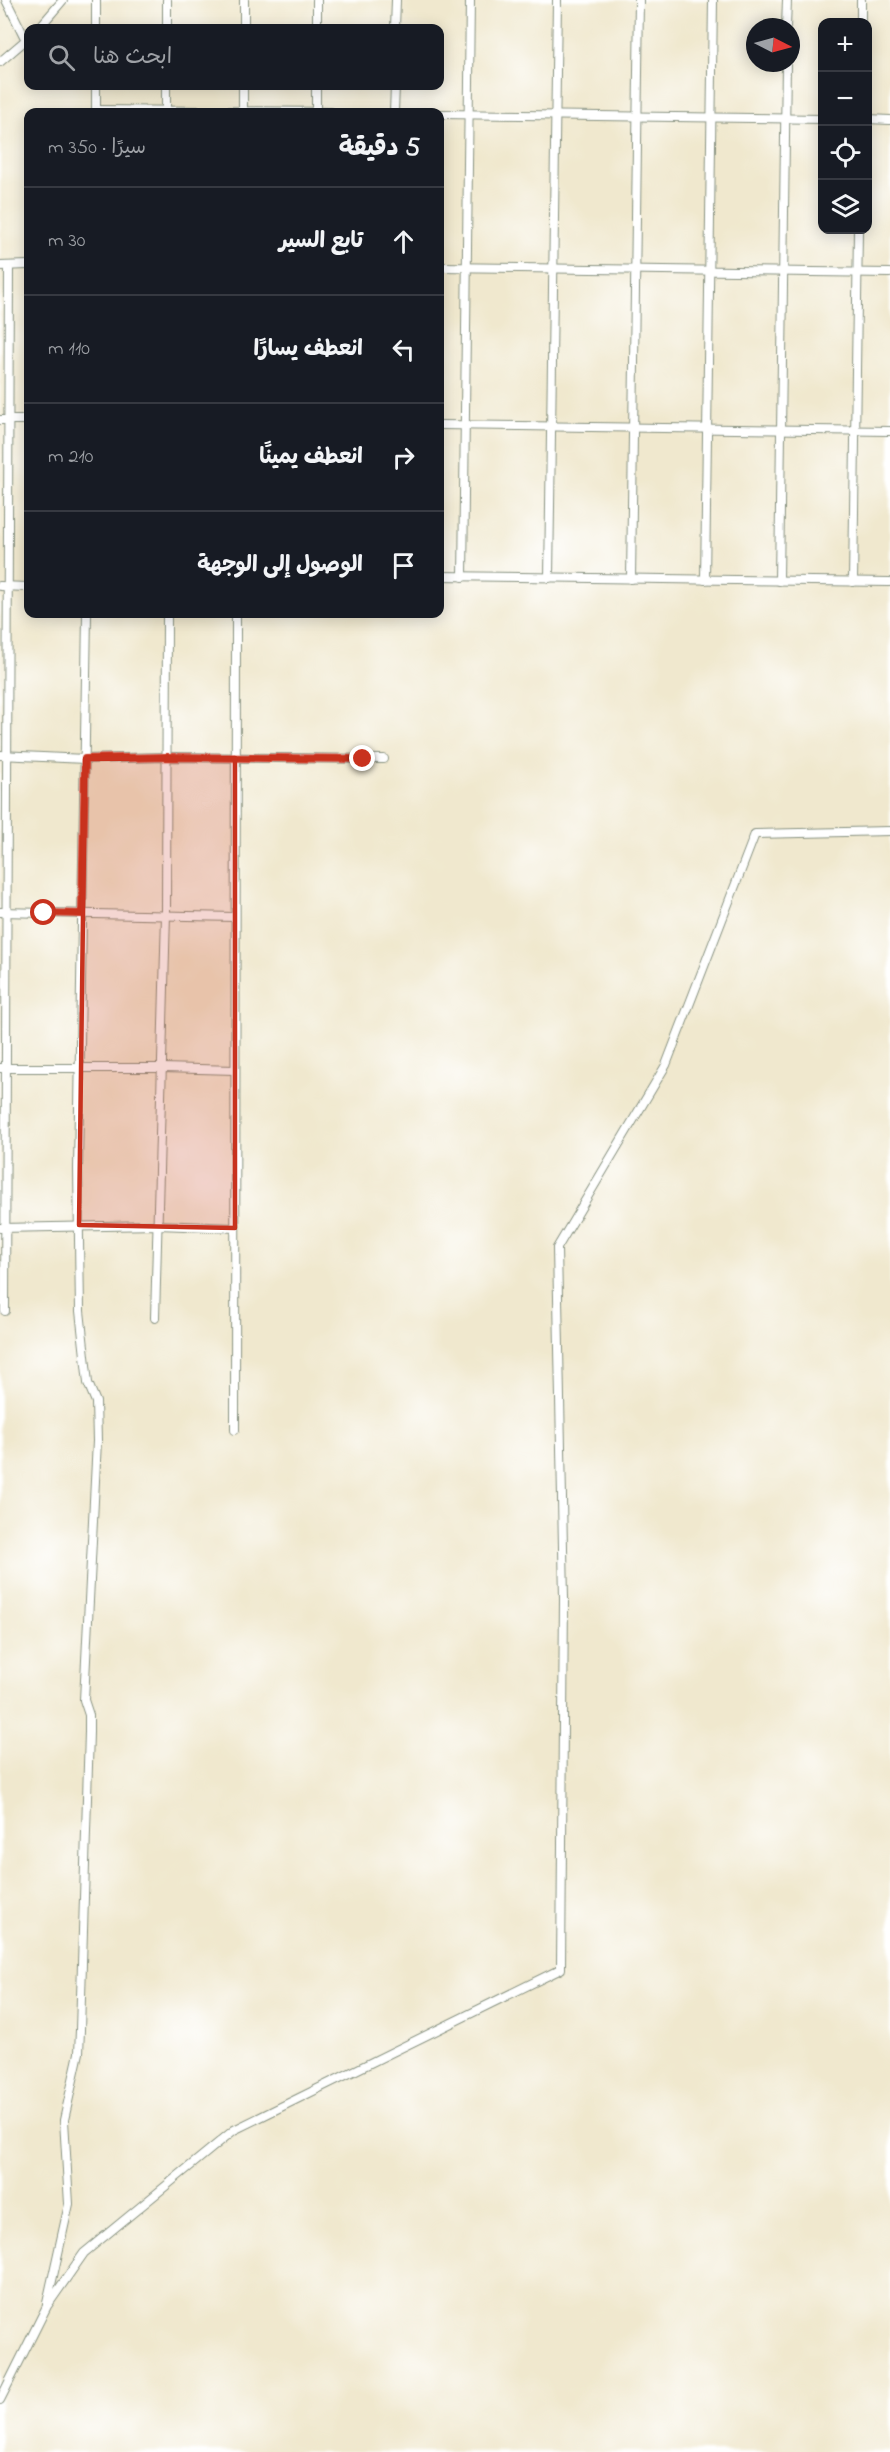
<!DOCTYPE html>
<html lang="ar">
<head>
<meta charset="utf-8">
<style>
	body { margin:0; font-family:"Indie Flower","Playpen Sans Arabic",sans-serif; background:#20242c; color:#f1f3f6; direction:rtl }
	.controls { position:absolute; right:18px; top:18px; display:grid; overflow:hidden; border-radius:12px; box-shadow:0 3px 15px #0003 }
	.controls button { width:54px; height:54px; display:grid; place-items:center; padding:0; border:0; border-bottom:2px solid #363941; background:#171b24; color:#f1f3f6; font:30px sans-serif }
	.compass { position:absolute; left:746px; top:18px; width:54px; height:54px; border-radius:50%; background:#171b24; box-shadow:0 3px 15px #0003; rotate:96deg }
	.stop { position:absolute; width:18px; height:18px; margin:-14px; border:4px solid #c8321e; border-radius:50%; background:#fff }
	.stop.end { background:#c8321e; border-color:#fff; box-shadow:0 2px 6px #0008 }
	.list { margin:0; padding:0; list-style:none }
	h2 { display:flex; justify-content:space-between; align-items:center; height:78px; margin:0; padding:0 24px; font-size:26px }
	h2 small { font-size:20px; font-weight:400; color:#9ea1a6 }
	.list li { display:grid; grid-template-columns:39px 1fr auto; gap:18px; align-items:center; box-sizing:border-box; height:108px; padding:0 24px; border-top:2px solid #363941 }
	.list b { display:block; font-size:22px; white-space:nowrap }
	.list em { font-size:20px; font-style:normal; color:#9ea1a6 }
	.icon { flex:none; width:33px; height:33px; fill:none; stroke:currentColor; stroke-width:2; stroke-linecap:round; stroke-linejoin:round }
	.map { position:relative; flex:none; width:890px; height:2452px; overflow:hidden; direction:ltr }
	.search { position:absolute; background:#171b24; box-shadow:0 3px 15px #0003; left:24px; top:24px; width:420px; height:66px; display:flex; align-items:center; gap:15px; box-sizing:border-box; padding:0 21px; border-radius:12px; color:#9ea1a6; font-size:22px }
	.panel { position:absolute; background:#171b24; box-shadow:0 3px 15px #0003; left:24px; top:108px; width:420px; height:510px; border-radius:12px; direction:rtl }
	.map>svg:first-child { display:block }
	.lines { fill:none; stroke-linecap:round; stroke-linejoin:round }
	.street-casing { stroke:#889281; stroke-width:10 }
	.street { stroke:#fff; stroke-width:8 }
	.route { stroke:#c8321e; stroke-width:8 }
	.marked { fill:#c8321e; fill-opacity:0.2; stroke:#c8321e; stroke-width:4.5; stroke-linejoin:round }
</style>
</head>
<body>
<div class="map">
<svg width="890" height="2452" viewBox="0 0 890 2452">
	<rect width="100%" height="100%" fill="#fff"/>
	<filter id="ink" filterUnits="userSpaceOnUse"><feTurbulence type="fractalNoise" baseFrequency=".0167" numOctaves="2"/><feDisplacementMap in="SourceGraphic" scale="12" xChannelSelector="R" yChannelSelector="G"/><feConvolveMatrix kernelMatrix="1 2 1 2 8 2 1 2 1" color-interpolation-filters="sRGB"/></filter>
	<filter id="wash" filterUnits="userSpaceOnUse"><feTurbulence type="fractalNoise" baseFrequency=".008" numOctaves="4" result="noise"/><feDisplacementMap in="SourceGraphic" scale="24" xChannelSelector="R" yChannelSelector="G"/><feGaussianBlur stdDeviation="1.35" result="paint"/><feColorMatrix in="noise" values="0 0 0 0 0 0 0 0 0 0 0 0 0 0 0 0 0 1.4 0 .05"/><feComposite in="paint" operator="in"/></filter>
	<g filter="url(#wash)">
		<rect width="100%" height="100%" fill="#f0e8ce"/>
	</g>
	<g filter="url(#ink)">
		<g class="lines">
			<g class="street-casing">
				<g id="street">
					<path d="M6,0l20,40"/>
					<path d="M96,0v28"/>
					<path d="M861,22v-22"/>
					<path d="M786,27l1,-27"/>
					<path d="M39,28l24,-28"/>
					<path d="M167,28v-28"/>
					<path d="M244,28v-28"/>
					<path d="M317,28v-28"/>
					<path d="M395,28l1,-28"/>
					<path d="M0,62l28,-24"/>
					<path d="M96,86v26"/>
					<path d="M96,110l235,2"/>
					<path d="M166,112v-26"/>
					<path d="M243,112v-26"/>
					<path d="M316,112v-26"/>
					<path d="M394,112l1,-26"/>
					<path d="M440,114l382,5"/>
					<path d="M868,119l22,1"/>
					<path d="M0,266l28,-1"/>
					<path d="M440,267l450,6"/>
					<path d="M0,420h28"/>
					<path d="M440,425l450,6"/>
					<path d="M440,576l450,6"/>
					<path d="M463,577l7,-577"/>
					<path d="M549,578l8,-578"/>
					<path d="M631,579l8,-579"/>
					<path d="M705,580l8,-580"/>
					<path d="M779,581l7,-518"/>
					<path d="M853,582l5,-352"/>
					<path d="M0,586l28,1"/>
					<path d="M0,755l85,4 81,-2 218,2"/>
					<path d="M0,912l235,5"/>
					<path d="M0,1068h162l73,2"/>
					<path d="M0,1228l158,-3 77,3"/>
					<path d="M5,1311l4,-1045"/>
					<path d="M155,1318l11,-404 1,-300"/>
					<path d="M235,1430l1,-816"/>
					<path d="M47,2303l22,-99 -5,-84 15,-67 1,-23 9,-298v-17l-5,-15 13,-259 -1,-39 -8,-19 -8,-72 -2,-142 9,-555"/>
					<path d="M0,2400l47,-94 37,-53 150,-123 327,-161 3,-371 -7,-350 109,-183 89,-231 135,-3"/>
				</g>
			</g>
			<use href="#street" class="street"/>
		</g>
	</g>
	<g class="lines" filter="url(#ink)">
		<path class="route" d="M44,913l38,1 3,-155 81,-2 197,2"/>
	</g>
	<path class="marked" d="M235,758v470l-156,-3 6,-466z"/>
</svg>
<div class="controls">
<button>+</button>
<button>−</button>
<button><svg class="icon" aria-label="locate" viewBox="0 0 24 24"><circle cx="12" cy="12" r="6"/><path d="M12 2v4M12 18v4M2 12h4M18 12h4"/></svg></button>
<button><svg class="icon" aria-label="layers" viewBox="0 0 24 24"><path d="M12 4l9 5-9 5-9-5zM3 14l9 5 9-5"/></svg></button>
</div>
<svg class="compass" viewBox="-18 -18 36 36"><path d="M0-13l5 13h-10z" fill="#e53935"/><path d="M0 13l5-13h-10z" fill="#9ea1a6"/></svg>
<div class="stop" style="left:44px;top:913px"></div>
<div class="stop end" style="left:363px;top:759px"></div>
<div class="search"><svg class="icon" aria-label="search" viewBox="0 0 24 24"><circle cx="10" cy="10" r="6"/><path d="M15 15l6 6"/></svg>ابحث هنا</div>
<section class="panel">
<h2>5 دقيقة<small>سيرًا · 350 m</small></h2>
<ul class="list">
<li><svg class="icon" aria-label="ahead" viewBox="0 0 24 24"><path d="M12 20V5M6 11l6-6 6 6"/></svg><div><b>تابع السير</b></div><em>30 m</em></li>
<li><svg class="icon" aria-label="left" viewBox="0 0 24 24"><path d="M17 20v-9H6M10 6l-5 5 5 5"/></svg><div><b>انعطف يسارًا</b></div><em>110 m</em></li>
<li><svg class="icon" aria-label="right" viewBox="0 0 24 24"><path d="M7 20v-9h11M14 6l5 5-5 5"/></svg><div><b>انعطف يمينًا</b></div><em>210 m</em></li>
<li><svg class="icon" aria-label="arrive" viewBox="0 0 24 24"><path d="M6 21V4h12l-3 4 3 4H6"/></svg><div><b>الوصول إلى الوجهة</b></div></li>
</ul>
</section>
</div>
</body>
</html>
